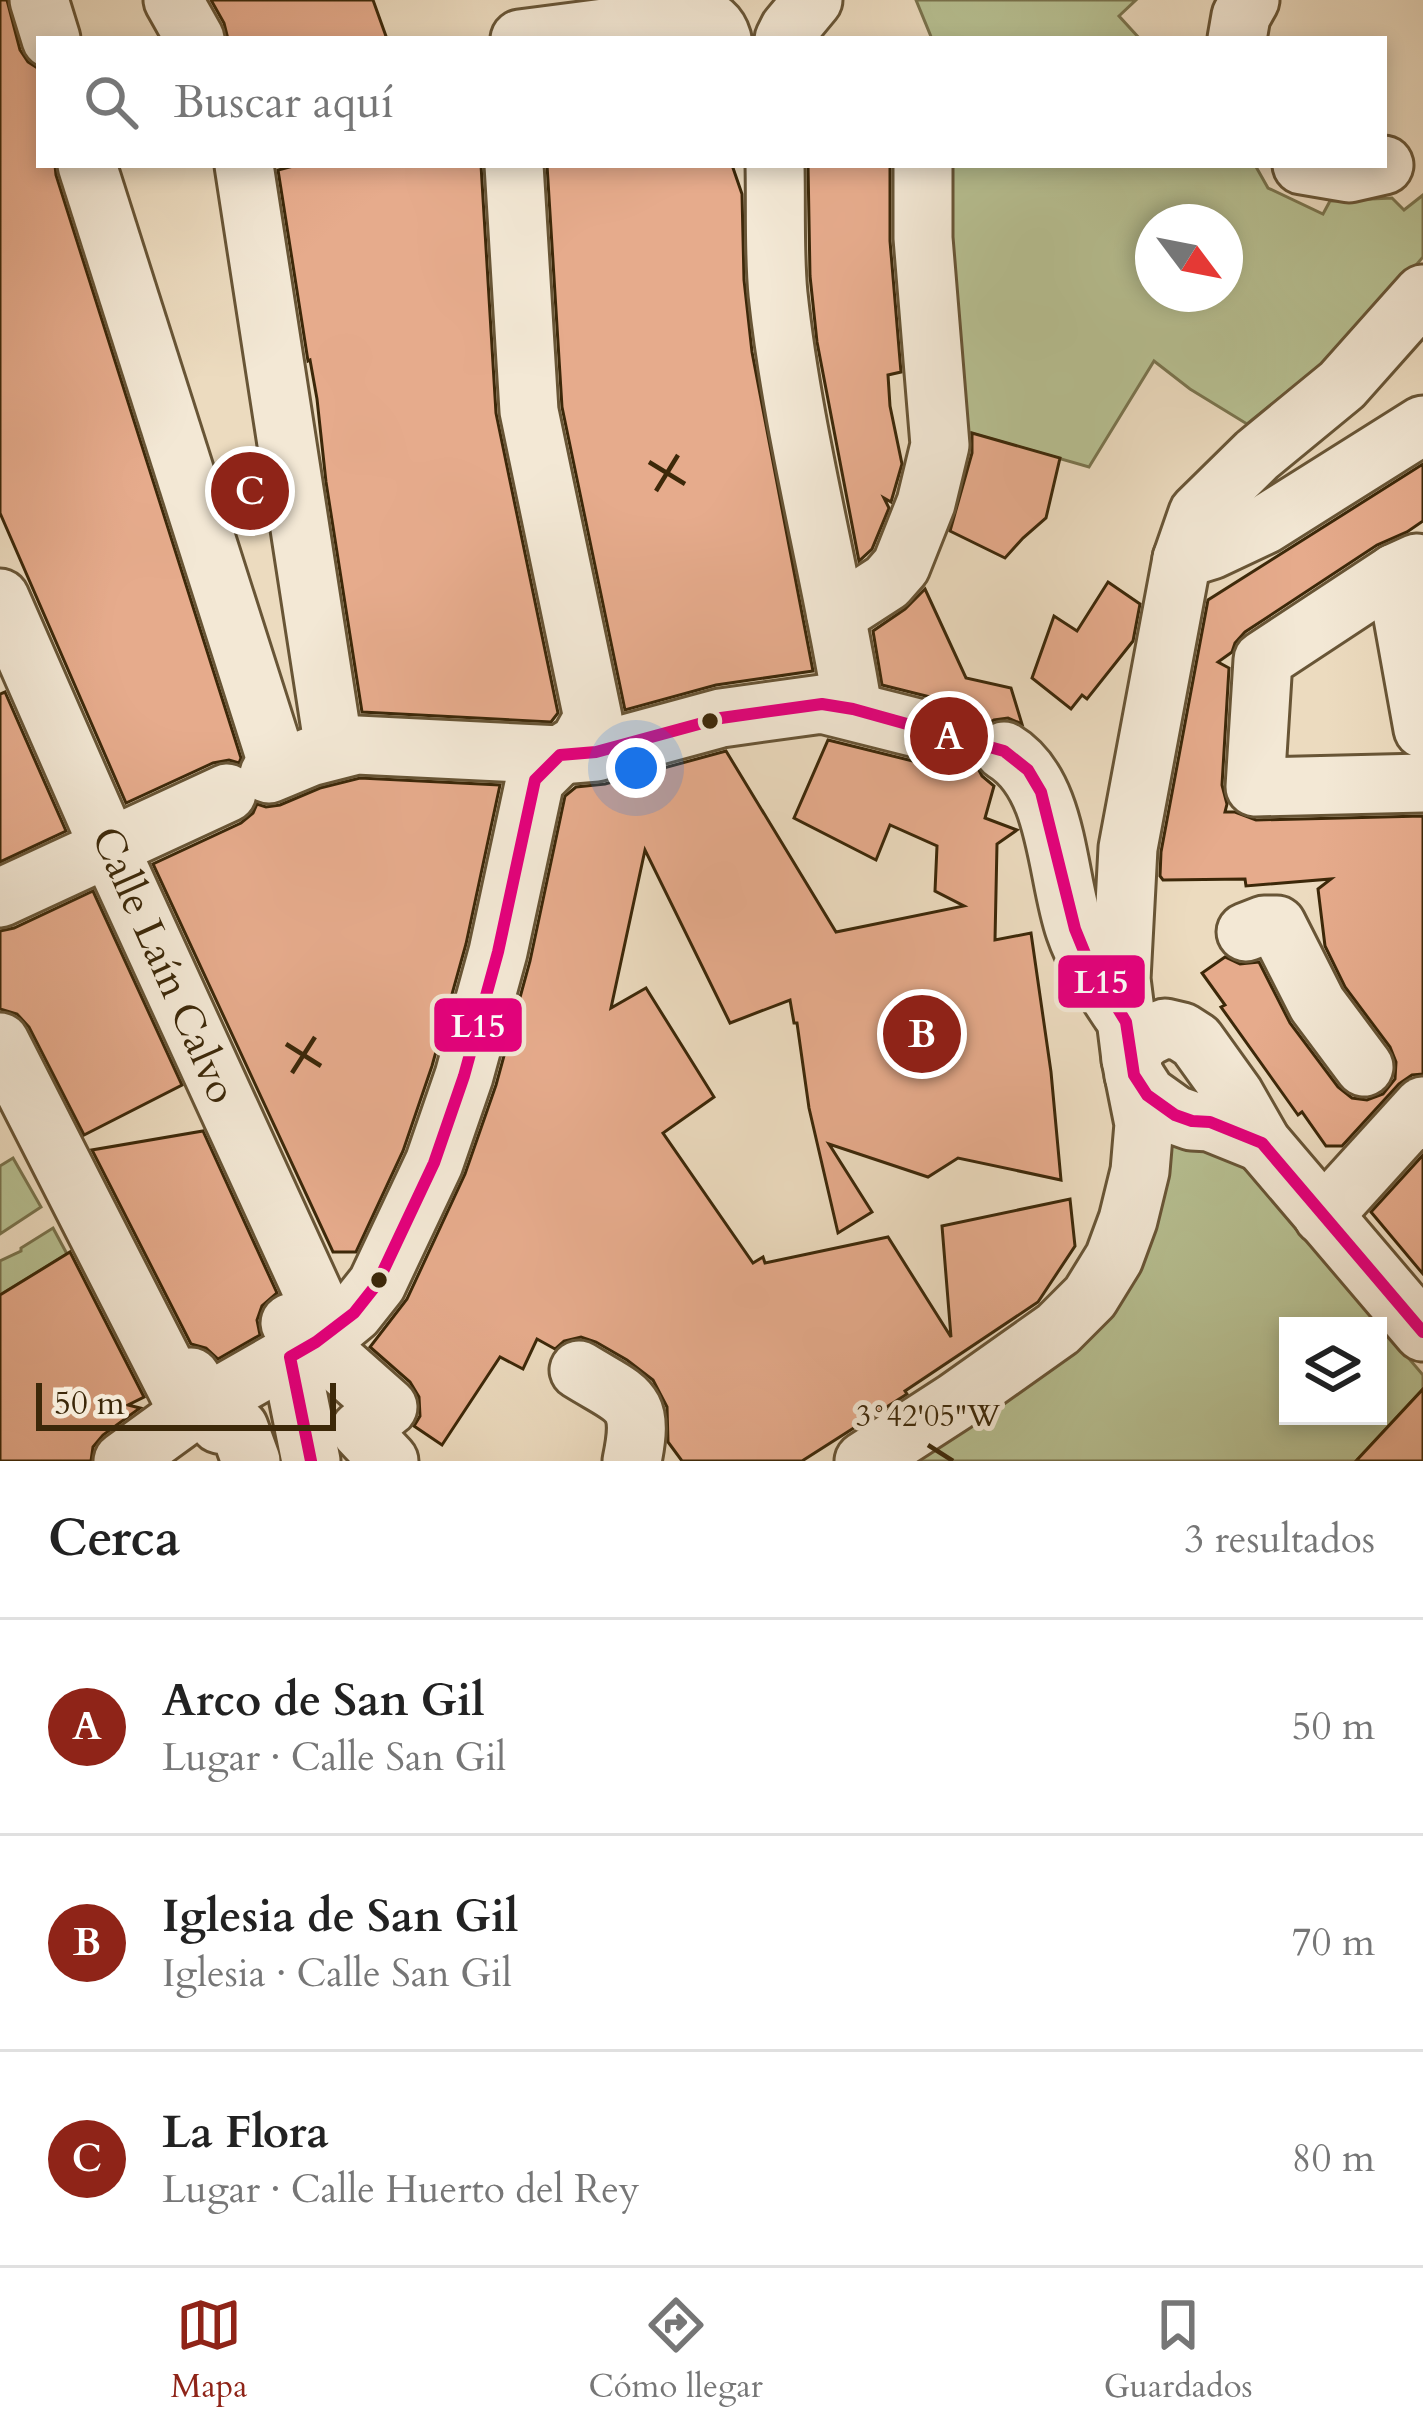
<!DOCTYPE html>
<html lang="es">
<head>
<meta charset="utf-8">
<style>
	body { margin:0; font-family:Cardo,serif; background:#f2f2f2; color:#222 }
	.controls { position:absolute; right:36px; bottom:36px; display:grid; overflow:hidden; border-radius:0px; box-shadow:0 6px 18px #0003 }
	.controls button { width:108px; height:108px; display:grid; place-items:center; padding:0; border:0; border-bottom:3px solid #e0e0e0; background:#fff; color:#222; font:60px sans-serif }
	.compass { position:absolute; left:1135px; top:204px; width:108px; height:108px; border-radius:50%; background:#fff; box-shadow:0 6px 18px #0003; rotate:122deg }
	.scale { position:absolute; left:36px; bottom:30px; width:300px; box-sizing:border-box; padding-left:12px; border:6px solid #3c2809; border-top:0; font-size:33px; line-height:42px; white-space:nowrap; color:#3c2809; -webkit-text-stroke:9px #f3e8d5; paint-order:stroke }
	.you { position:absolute; left:636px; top:768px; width:42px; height:42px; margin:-30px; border:9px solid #fff; border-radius:50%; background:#1a73e8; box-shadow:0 0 0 18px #1a73e833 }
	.badge { display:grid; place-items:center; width:78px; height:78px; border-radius:50%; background:#8f2418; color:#fff; font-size:39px; font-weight:700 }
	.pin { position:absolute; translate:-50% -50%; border:6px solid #fff; box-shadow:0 3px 12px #0006 }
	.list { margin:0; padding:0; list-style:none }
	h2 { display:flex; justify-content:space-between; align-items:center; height:156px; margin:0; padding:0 48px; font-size:51px }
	h2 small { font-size:39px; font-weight:400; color:#767676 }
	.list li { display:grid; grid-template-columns:78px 1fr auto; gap:36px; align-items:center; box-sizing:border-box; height:216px; padding:0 48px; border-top:3px solid #e0e0e0 }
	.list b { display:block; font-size:45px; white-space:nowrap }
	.list p { margin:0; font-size:39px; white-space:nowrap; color:#767676 }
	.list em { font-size:39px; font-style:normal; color:#767676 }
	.icon { flex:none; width:66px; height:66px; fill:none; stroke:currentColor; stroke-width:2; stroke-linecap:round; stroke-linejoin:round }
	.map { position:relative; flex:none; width:1423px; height:1461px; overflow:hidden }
	.search { position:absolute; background:#fff; box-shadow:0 6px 18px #0003; left:36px; right:36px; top:36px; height:132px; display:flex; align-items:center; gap:30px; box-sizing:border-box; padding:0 42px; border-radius:0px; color:#767676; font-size:45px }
	.sheet { height:804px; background:#fff }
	nav { display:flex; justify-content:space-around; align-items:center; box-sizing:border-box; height:168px; border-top:3px solid #e0e0e0; background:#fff; font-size:33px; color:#767676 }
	nav a { display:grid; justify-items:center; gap:6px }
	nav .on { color:#8f2418 }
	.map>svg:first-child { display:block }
	.green { fill:#b7c092; stroke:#7a744e; stroke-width:3; fill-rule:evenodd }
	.building { fill:#e6ab8c; stroke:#3c2809; stroke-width:3 }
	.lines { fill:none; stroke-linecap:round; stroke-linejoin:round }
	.minor-casing { stroke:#685536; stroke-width:63 }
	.minor { stroke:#f3e8d5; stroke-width:57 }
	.bus-1-casing { stroke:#f3e8d5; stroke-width:21 }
	.bus-1 { stroke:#e5007d; stroke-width:12 }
	.ticks { fill:none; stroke:#3c2809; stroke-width:4.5 }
	.bus-dot { fill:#3c2809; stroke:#f3e8d5; stroke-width:4.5 }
	.labels { text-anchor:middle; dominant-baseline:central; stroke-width:10; stroke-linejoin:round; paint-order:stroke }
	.street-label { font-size:42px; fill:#3c2809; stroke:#f3e8d5 }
	.ticks-label { font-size:30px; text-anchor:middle; fill:#3c2809; stroke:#f3e8d5; stroke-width:10; stroke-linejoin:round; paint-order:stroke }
	.line-badge { stroke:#f3e8d5; stroke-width:4.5 }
	.badge-label { font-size:33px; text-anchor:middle; font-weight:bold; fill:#fff }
</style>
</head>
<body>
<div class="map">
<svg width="1423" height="1461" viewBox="0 0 1423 1461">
	<rect width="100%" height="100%" fill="#ecdbbf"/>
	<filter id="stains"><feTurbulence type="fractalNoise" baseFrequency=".00167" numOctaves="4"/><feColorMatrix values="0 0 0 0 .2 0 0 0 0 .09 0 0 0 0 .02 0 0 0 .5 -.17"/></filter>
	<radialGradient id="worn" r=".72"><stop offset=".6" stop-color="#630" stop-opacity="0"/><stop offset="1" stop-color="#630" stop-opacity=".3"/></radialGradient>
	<g class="green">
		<path d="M916,0h220l-17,16 21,23h-208z"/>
		<path d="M935,165h320l13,23 55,26 7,-13 62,-3 12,12 19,-15v62l-53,62 -33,33 -90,72 -57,-35 -36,-28 -65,106 -122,-35zM1153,222h72v72h-72z"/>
		<path d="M1169,1138l66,12 54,68 134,157v14l-67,72h-460l112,-75zM1288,1326h90v90h-90z"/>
		<path d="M13,1158l28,49 -41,27v-68z"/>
		<path d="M53,1228l14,26 -67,41v-34l21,-10v-3z"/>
	</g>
	<g class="building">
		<path d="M0,0h7l13,50 8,12 11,7v96h16l1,10 185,583 -2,5 -10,-3 -16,3 -87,40 -126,-290z"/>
		<path d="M211,0h162l14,39h-159l-4,-16z"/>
		<path d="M297,165h184l15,248 62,300 -7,9 -189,-10 -36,-230 -9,-83 -7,-39 -2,1 -30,-191z"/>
		<path d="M547,165h185l10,29 2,86 8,72 61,319 -97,14 -91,25 -63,-303z"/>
		<path d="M808,165h82v76l11,131 -13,3 2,31 12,58 -11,38 -7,-4 5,10 -17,41 -13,12 -42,-219 -7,-66z"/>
		<path d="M972,433l88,25 -14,60 -23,20 -18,20 -55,-27 22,-78z"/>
		<path d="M1423,464v57l-16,11 -30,13 -132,87 -10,11 -3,9 -14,10 11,6 -7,117 5,19 -2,8h10l21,8 167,-4v258l-11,1 -13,9 -57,62h-16l-24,-34 -4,3 -77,-108 4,-2 -23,-32 23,-16 15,7 19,-2 31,61 48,64 14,11 15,2 16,-6 12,-15 1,-17 -6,-15 -45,-60 -20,-41 -7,-57 13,-10 -85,7 -1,-7 -82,1 -3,-4 1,-24 47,-252z"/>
		<path d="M1108,582l32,22 -7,37 -46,58 -5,-4 -11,14 -39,-31 22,-62 23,15z"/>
		<path d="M925,589l41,89 45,10 11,36 -14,-6 -14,2 -13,8 -8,-15 -15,-9 -76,-19 -9,-54 32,-22z"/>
		<path d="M5,692l61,139 -66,31v-168z"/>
		<path d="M828,740l113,28 18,-1 14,-8 9,17 12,10 -9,32 32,12 -20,14 -2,96 36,-7 20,139 10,108 -103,-22 -30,19 -99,-33 43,68 -34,21 -29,-125 -12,-85h-3l-4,-23 -60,23 -85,-173 -34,158 35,-20 68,109 -51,36 90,130 10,-6 2,6 123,-26 63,100 -9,-111 128,-27 5,47 -37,56 -133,89 2,3 -105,67h-120l-14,-19 -1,-35 -14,-27 -26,-20 -31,-18 -15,-5 -17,4 -9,8 -18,-10 -14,30 -23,-12 -58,88 -28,-19 6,-10 -1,-19 -9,-15 -40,-35 37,-48 58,-125 31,-89 34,-124 35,-165 11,-9 29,-3 121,-33 110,181 128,-26 -29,-15 2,-45 -47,-21 -14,35 -82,-42z"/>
		<path d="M360,778l140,7 -34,159 -34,122 -29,85 -47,101h-23l-180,-388 88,-41 12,-10 4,-9 9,3 14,-2 40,-17z"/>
		<path d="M93,891l89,194 -98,50 -55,-108 -12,-13 -17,-5v-78l14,-3z"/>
		<path d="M203,1131l74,162 -15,13 -5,14 3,15 -42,24 -12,-11 -15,-4 -99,-194z"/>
		<path d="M1423,1155v119l-52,-62z"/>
		<path d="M70,1252l74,145 -16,8 12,3 -37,27 -10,12 -2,14h-91v-166z"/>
		<path d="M1423,1389v72h-67z"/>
	</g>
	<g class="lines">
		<g class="minor-casing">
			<g id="minor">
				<path d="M39,0l12,39"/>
				<path d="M173,0l22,39"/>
				<path d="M520,39l177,-23c13,4 21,9 25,23"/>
				<path d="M784,39l5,-10 24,-29"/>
				<path d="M1237,39l4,-23 9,-16"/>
				<path d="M87,165l192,604"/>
				<path d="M244,165l90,584"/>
				<path d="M775,165c1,42 -1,87 3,129 15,140 53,277 75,415"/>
				<path d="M1302,165l47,8 35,-8"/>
				<path d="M1182,559l29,-9 53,-25 159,-100"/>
				<path d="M1417,563l-22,10 -132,87 -8,127 168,-4"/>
				<path d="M1395,573l28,156"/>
				<path d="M0,598l109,249 222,485"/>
				<path d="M836,615l51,-33 14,-16 25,-63 14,-58 -17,-207v-73"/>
				<path d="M1004,751c55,33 52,124 71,179 10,30 29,57 46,83"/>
				<path d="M269,774l41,-17 47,-12 203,10 36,-3 125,-34 101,-14 127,32"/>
				<path d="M0,898l227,-105"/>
				<path d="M1246,932l18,-7h13l40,79 47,63"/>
				<path d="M0,1042l189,371"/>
				<path d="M1131,1059l7,-14 9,-8 18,-9 17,4 14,9 38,53 28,49 161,189"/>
				<path d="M1134,1075l13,20 28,20 17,6 18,1 52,21"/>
				<path d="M1323,1216l100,-110"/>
				<path d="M290,1323l2,-1 96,85 -28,23 29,31"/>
				<path d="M290,1357l21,104"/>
				<path d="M579,1370c50,31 66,28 53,91"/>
				<path d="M191,1377l28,47 20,4 12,33"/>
				<path d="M123,1461l66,-48 142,-81 23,-19 23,-29 57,-121 30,-87 34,-124 37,-172 25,-25 19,-12 14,-25 -64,-307 -15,-246"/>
				<path d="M864,1461l91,-59 103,-73 32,-32 24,-39 14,-38 12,-49 4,-47 -13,-65 -10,-80 7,-131 54,-289 16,-46 59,-58 85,-70 81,-91"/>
			</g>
		</g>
		<use href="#minor" class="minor"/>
		<g class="bus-1-casing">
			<path id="bus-1" d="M311,1461l-21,-104 26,-15 38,-29 23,-29 57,-121 30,-87 34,-124 37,-172 25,-25 36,-3 125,-34 101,-14 31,5 151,42 24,19 13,22 34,137 11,27 40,66 8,53 13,20 28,20 17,6 18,1 52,21 161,189"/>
		</g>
		<use href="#bus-1" class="bus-1"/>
	</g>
	<path class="ticks" d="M649,462l36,22M656,491l22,-36M286,1044l35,22M292,1073l23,-36M928,1445l25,16"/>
	<g class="bus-dot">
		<circle cx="710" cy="721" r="10"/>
		<circle cx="379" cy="1280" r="10"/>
	</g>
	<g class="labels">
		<g class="street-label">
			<text transform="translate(164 965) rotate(66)">Calle Laín Calvo</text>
		</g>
	</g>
	<g class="ticks-label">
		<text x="928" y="1426">3°42'05"W</text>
	</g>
	<g class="line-badge">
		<rect x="1056" y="953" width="91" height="57" rx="12" fill="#e5007d"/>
		<rect x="432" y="996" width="92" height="58" rx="12" fill="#e5007d"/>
	</g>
	<g class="badge-label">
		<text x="1101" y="993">L15</text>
		<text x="478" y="1037">L15</text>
	</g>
	<rect width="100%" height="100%" filter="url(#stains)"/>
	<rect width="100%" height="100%" fill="url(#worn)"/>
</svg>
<div class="controls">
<button><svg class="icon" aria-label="layers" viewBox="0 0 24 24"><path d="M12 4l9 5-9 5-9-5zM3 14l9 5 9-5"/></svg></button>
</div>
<svg class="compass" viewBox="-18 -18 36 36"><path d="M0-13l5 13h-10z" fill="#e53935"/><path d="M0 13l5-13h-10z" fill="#767676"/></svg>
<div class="scale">50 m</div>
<div class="you"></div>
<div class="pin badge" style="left:949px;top:736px">A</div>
<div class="pin badge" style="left:922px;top:1034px">B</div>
<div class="pin badge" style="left:250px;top:491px">C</div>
<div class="search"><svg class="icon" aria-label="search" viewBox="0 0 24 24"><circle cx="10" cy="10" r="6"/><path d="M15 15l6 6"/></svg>Buscar aquí</div>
</div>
<section class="sheet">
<h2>Cerca<small>3 resultados</small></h2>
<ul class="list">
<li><span class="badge">A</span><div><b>Arco de San Gil</b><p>Lugar · Calle San Gil</p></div><em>50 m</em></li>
<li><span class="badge">B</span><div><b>Iglesia de San Gil</b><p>Iglesia · Calle San Gil</p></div><em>70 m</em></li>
<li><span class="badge">C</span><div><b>La Flora</b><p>Lugar · Calle Huerto del Rey</p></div><em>80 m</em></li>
</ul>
</section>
<nav>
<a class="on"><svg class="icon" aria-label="map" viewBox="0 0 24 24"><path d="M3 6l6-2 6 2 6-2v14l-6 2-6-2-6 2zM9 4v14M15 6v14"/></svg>Mapa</a>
<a><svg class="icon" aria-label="directions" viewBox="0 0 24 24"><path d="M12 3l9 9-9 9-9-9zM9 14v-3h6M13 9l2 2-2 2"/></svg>Cómo llegar</a>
<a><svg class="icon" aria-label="saved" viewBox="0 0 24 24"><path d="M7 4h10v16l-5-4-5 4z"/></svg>Guardados</a>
</nav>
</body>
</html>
